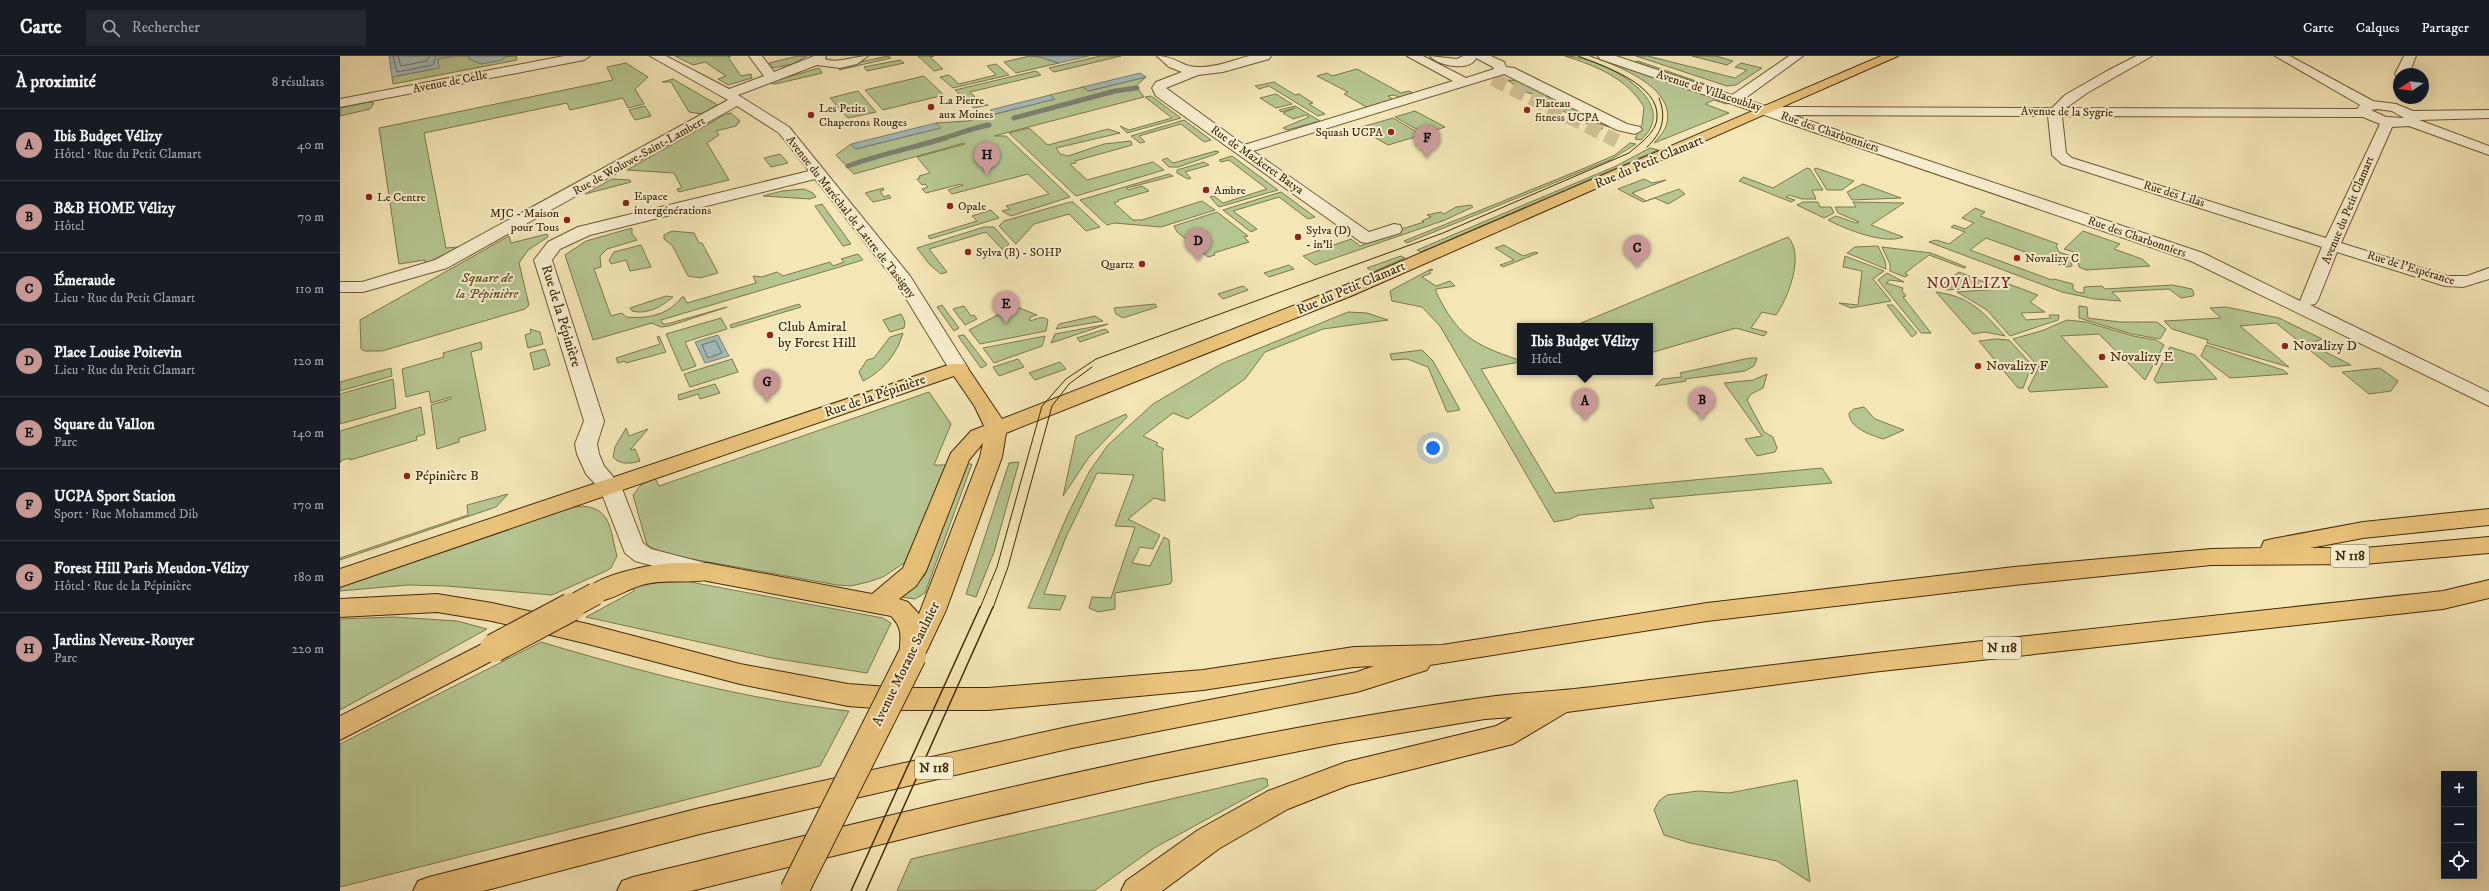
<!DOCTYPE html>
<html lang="fr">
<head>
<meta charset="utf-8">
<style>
	body { margin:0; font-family:"IM FELL DW Pica",serif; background:#242831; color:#f1f3f6 }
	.controls { position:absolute; right:12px; bottom:12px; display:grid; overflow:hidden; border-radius:0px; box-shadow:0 4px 16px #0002 }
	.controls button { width:36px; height:36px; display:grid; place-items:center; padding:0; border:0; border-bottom:1px solid #363941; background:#171b24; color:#f1f3f6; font:20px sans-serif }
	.compass { position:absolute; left:2053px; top:12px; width:36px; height:36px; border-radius:50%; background:#171b24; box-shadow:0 4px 16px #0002; rotate:257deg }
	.you { position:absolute; left:1093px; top:392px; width:14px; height:14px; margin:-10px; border:3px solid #fff; border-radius:50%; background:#1a73e8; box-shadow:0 0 0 6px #1a73e833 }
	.badge { display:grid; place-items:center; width:26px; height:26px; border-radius:50%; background:#c59692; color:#111; font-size:13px; font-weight:700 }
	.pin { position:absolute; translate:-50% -33px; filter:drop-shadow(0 1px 2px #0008) }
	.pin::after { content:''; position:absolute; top:21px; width:14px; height:12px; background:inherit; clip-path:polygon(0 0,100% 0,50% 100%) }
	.popup { position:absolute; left:1177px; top:267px; width:136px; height:52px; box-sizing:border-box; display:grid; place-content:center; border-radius:0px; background:#171b24; filter:drop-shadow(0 1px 3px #0005); font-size:13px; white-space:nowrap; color:#9ea1a6 }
	.popup b { font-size:15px; color:#f1f3f6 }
	.popup::after { content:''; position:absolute; left:50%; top:100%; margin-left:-8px; border:8px solid transparent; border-top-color:#171b24 }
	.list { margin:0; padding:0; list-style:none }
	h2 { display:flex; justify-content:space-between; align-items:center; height:52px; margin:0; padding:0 16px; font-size:17px }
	h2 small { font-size:13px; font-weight:400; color:#9ea1a6 }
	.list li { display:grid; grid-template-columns:26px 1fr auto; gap:12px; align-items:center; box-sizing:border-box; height:72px; padding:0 16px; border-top:1px solid #363941 }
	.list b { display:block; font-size:15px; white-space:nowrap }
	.list p { margin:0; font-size:13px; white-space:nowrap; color:#9ea1a6 }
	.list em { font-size:13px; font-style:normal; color:#9ea1a6 }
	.icon { flex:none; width:22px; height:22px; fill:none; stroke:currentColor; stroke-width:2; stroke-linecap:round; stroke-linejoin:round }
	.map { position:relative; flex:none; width:2149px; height:835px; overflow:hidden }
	header { display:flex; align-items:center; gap:24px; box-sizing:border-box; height:56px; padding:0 20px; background:#171b24; border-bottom:1px solid #363941 }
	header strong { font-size:19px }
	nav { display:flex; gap:22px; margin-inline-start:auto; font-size:14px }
	.search { width:280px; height:36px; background:#242831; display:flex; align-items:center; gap:10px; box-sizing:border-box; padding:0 14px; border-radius:0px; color:#9ea1a6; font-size:15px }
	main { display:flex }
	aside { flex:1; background:#171b24 }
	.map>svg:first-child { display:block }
	.green { fill:#b6c692; stroke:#7c784c }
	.water { fill:#a2bcbb; stroke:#7c8273 }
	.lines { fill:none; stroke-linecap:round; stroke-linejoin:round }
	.shore { stroke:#727361; stroke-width:1 }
	.stream { stroke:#7c8273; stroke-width:5 }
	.minor-tunnel { stroke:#d0c094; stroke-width:14; stroke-dasharray:14 7; stroke-linecap:butt }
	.minor-casing { stroke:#6e5933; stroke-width:2 }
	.major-casing { stroke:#422a07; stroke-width:2 }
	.highway-casing { stroke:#422a07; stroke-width:2 }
	.minor { fill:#f8efd0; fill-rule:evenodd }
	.major { fill:#eac37c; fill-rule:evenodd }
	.highway { fill:#eac37c; fill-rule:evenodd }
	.tram-far1 { stroke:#422a07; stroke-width:1 }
	.tram { stroke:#422a07; stroke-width:1.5 }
	.major-bridge-casing { stroke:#422a07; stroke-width:30; stroke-linecap:butt }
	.highway-bridge-far1-casing { stroke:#422a07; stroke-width:24; stroke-linecap:butt }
	.highway-bridge-casing { stroke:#422a07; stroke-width:30; stroke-linecap:butt }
	.major-bridge { stroke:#eac37c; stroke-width:28 }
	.highway-bridge-far1 { stroke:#eac37c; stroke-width:22 }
	.highway-bridge { stroke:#eac37c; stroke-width:28 }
	.poi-dot { fill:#8f2418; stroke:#f8efd0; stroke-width:1.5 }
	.labels { text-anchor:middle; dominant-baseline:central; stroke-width:4; stroke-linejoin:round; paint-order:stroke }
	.far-street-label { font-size:12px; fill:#422a07; stroke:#f8efd0 }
	.far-poi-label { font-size:12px; fill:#422a07; stroke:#f8efd0; text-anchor:start }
	.shield { fill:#f8efd0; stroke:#796543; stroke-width:1 }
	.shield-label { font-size:13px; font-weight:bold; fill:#422a07 }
	.street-label { font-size:14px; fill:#422a07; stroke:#f8efd0 }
	.park-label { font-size:14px; font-style:italic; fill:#5f512a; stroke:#f8efd0 }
	.poi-label { font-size:14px; fill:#422a07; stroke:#f8efd0; text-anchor:start }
	.neighbourhood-label { font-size:15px; letter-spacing:1px; fill:#7a1f14; stroke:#f8efd0 }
</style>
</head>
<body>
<header>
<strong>Carte</strong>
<div class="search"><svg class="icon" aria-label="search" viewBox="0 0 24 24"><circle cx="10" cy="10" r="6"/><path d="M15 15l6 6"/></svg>Rechercher</div>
<nav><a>Carte</a><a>Calques</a><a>Partager</a></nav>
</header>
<main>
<aside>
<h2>À proximité<small>8 résultats</small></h2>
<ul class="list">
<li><span class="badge">A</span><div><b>Ibis Budget Vélizy</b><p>Hôtel · Rue du Petit Clamart</p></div><em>40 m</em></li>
<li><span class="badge">B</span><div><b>B&amp;B HOME Vélizy</b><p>Hôtel</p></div><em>70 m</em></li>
<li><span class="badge">C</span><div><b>Émeraude</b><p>Lieu · Rue du Petit Clamart</p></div><em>110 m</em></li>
<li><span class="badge">D</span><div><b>Place Louise Poitevin</b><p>Lieu · Rue du Petit Clamart</p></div><em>120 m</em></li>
<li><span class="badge">E</span><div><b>Square du Vallon</b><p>Parc</p></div><em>140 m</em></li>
<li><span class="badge">F</span><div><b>UCPA Sport Station</b><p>Sport · Rue Mohammed Dib</p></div><em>170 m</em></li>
<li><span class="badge">G</span><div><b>Forest Hill Paris Meudon-Vélizy</b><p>Hôtel · Rue de la Pépinière</p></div><em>180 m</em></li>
<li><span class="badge">H</span><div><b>Jardins Neveux-Rouyer</b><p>Parc</p></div><em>220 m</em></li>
</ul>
</aside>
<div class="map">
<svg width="2149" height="835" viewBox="0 0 2149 835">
	<rect width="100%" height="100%" fill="#f4e6b7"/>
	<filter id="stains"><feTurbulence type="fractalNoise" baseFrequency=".005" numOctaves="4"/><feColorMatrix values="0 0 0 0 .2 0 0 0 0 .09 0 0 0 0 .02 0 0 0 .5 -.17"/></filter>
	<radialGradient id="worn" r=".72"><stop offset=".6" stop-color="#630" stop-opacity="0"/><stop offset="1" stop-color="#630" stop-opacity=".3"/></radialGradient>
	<g class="green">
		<path d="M114,0h14l1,3 47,-3 1,4 -124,24 -1,-7 47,-9 -2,-9z"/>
		<path d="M335,0h56l-3,1 13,19 10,-2 1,4 -24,7 -10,-6 8,-3 -21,-14 -12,3z"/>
		<path d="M458,0h9l-14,8 -20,4 -4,-5z"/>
		<path d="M548,0l3,2 -52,12 3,-4z"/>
		<path d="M578,0h16l-4,1 13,12 -9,2z"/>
		<path d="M690,0l10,1 19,6 -43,10 -12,-11z"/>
		<path d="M760,0h21l-67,16 -5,-4z"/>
		<path d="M1225,0c34,0 120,44 76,84l-6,-1 7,-14 2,-18c-17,-29 -48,-41 -79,-51z"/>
		<path d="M1250,0l139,47 -3,1 -12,-4 -9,4 24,9 -75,30c5,-6 11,-12 13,-20 8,-37 -52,-58 -77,-67z"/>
		<path d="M1296,0h12l87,22 12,-8 -12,-3 6,-4 21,5 -26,17 -9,1z"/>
		<path d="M1352,0h24l17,5 -6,4z"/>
		<path d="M560,4l4,3 -37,8 -3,-4z"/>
		<path d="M1298,5l84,29 -3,1 -84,-29z"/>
		<path d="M286,7l22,14 -13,12 9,15 -16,4 -5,-10 -53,12 -3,-7 -143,30 22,115 12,-1 -33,18v-5l-26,4 -20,-136 234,-48 -6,-13z"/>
		<path d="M656,8l13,11 -56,13 -13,-11 9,-2 10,9 37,-9 -9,-9z"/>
		<path d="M479,12l3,5 -47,11 -7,-1z"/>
		<path d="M1017,13l44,24 8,-2 6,3 -15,4 -6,-3 -6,1 6,4 -26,8 -24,-14 4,-2 -31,-16 10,-3 5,3z"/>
		<path d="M696,15l5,4 -71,17 13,13h5l-14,3 -19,-18z"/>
		<path d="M584,20l20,19 -61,15 -18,-20z"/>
		<path d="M806,21l-10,9 8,11 -150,39h12l64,61 -59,19 -9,-5 8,-2 -4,-3 43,-12 -21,-20 -76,20 -4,-4 15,-5 -2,-1 -35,9 -4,-4 6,-2 -3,-3 -3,1 -5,-6 3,-1 -1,-2 11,-3 -13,-16 48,-13 -1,-1 -110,31 -18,-19 15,-11 5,5 84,-21 -4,-5 32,-2 87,-22 -5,-4 33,-8 6,4z"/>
		<path d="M333,23l43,25 1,1 -15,9 -13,-2 -18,-30h-9z"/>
		<path d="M1167,24l16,1 26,13 -3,2 4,2 6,-2 28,15 -4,1 8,1 21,14 -13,-4 7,5 -3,2 -66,-34 3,-2 -9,-1z"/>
		<path d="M934,26l21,13 4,-1 14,9 -4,1 16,10 -7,2 -49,-30 -10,3 -4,-3z"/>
		<path d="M518,35l18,21 -28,6 -18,-20z"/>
		<path d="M936,38l16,10 -16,4 -16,-10z"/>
		<path d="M811,40l30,22 -54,15 -7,-7 9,4 43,-12 -27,-21z"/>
		<path d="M29,46l5,1 -4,6 -30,7v-8z"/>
		<path d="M305,50l6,10 -16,4 -6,-10z"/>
		<path d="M955,50l25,15 -33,9 -4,-2 26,-11 -3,-2 -13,4 -10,-6 12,-5 -14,4 -2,-2z"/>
		<path d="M1075,55l30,16 -20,7 -30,-17z"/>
		<path d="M391,57l9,8 -4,5 -20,5 3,4 -12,8 22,37 -50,12 -2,-3 5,-1 -8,-15 -47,-3 99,-56z"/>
		<path d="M1053,62l29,17 -34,10 -30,-17z"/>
		<path d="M844,64l27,20 -7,2 -23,-18 -42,12 6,6 -5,1 -9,-7z"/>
		<path d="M689,72l19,17 60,-16 12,4 -64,15 4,6 8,2 36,-12 27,-3 1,4 -57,16 1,2 -6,1 17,16 66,-18 11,8 -88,26 -67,-63z"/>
		<path d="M1290,87l6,1 -26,16 -203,83 -3,-2 181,-73 30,-13z"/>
		<path d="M1310,92l8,2 -237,102 -4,-2 199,-84z"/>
		<path d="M876,95l3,1 -3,2 -38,13h-9l-7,-7 5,-2 6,5z"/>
		<path d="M440,98l8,9 -17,4 -7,-9z"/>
		<path d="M892,100l46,34 -59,17 -9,-10 4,-1 9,7 44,-14 -38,-29 -8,2 -2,-2z"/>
		<path d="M864,106l5,3 -24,7 6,6 -3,1 -11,-6v-3z"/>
		<path d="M1467,112l3,1 13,21h-11l4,9h-14l-13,-4 -3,2 9,3 -4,2 -52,-21 4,-4 30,11z"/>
		<path d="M1476,112l38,13 -12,9h-15l-13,-21z"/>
		<path d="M829,118l4,2 -46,12 1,2 14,-4 7,5 -31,9 1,1 -5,2 19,17h9l60,-19 13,9 -54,17 -47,-4 -7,2 -27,-25z"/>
		<path d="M272,123l18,1 1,2 -46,12z"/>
		<path d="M1304,123l8,4 14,-3 -34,13 14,8 33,-12 6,5 -17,10 -13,-6 -12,4 -25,-13z"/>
		<path d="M1523,128l38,14 -49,2 -5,-8z"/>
		<path d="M543,132l1,2 -4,1 4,6 5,-2 2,3 -18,4 -8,-9z"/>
		<path d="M464,133l9,4 3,4 -6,2 -47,-3 19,-5z"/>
		<path d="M941,136l34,25 -7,2 -29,-22 -46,14 24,18 -6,3 -28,-22z"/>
		<path d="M730,146h3l27,25 -14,4 -17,-17 -35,10 -18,20 -17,-18 5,-5z"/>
		<path d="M1463,146h15l2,5h11l3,6 -10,5 -27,-13z"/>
		<path d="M1513,146l51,1 -33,22 32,12c-18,8 -58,-8 -75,-17l8,-4 20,7 3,-1 -21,-9 -3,-6h21z"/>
		<path d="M482,148l29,40 -8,2 -28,-40z"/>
		<path d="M1131,149l2,2 -28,13 -130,45 -12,-9 48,-17 9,7 21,-8 -2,-2 45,-14 -2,-1 9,-4 -4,-2 14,-3 3,2 12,-7z"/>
		<path d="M1635,152l10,4 -5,4 78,28 -2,2 3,6 12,4 1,10 -5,1 -81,-29 -16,12 82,30 2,-1 19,5v5l4,3 7,1v-6l18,-1 3,3 67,-4 20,4 2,4 -1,3 -12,2 -12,-9 -57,3 9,9 -26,-2 -33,-7 -133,-50 7,-2 13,4 16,-12 -14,-5 3,-2 11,4 9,-6 -12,-5z"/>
		<path d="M651,154l8,8 -69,21 -2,-3 49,-15 -5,-5z"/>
		<path d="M877,156l31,24 -4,1 5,5 -35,11 1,2 -7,2 -31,-25 -3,-6z"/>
		<path d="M644,171h10l15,17 -6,6 -17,-18 -57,17 18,23 -6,2 -11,-9 -13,-17z"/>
		<path d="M292,172v6l5,6 -30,9 -7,7 1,11 -7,2 17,47 11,-3 4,4c22,2 42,-2 56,-20h2l3,6 69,-20 -3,-7 9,1 15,-5 6,4 47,-14 3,4 11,-4 -3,-3 17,-5 5,6 -202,60 2,4h4l60,-17 -58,19 -8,1 -9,-4 -59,17 -28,-85 21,-14z"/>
		<path d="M332,175l22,2 5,10h3l16,30 -18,5 -12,-2 -16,-31 -8,-6v-4z"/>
		<path d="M1743,175l37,13 -6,5 28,10 8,7 -64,4 -7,-3 -2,-14 -13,-4z"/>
		<path d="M207,178l1,3 -20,13 -9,13 10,42 -4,4 -143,42h-17l-4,-2 -1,-29 149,-84 2,7z"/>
		<path d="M1448,181c17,18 0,61 -12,78l-14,-3 -11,16 16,4 -3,4 -28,-8 -86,25v-27h-76z"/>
		<path d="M301,189l10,22 -21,4 -4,-11 -15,4 -2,-4 5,-8z"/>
		<path d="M1164,189l19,11 12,-4 3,1 -35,14 -3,-2 14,-5 -19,-12z"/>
		<path d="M1538,190l7,15 1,8 -39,-16 8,-6z"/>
		<path d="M1542,191l49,6 35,14 -2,1 -35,-13 -24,18 3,2 -3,2 -15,-6v-7z"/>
		<path d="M1061,200l4,2 -32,14 -6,-4z"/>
		<path d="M1505,200l39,15 -11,8 18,22 -40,7 -12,-5 19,2 4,-34 -19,-4z"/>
		<path d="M949,209l5,4 -25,8 -5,-4z"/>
		<path d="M1091,213l2,1 -4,1 2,2 -9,4 14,9 14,-5 5,5 -19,3v3c22,44 36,52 83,68l1,2 -39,7 74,124 267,-25 10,15 -182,16 4,9 -75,7 -9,4 -16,3 -114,-196 -18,-19 -30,-6 -2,-10z"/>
		<path d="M1619,216l35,14 -47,4 -8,-3z"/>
		<path d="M1547,217l17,9 -14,-2 -4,3 17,5 -1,3 4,5 -3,1 28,36h-10l-43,-53z"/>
		<path d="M1666,227l32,12 -8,7 15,10 -24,1 5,7 25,-2 -2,-3h10l-1,5 -48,16 -23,-26 -30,-18 43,-3z"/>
		<path d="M903,230l5,4 -25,9 -5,-5z"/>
		<path d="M1596,236c35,5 46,19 69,44l-20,-4 -12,2z"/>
		<path d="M326,240l7,1c-11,9 -25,18 -41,14l-2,-3z"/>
		<path d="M459,248l2,3 -70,21 -1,-3z"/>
		<path d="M815,248l2,3 -34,11 -7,-4 -2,-6z"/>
		<path d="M602,249l17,23 -5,3 -17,-24z"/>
		<path d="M1547,249h6l24,28 -5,4z"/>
		<path d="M624,250l7,10 3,-1 3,4 -12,6 -12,-16z"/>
		<path d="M675,250l22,9 -7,2v4c7,-2 13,-6 18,-1l-2,11 -66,13 -11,-14z"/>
		<path d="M1739,250l8,1 1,11 32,4h37l9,7 -6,10 -28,-5 -53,-16z"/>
		<path d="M1886,251l53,11 43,21 -12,5 41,21 -20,2 -55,-44 -36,3 49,41 -82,-24 1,-3 -36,-11 -8,-8 57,-3 -11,-10z"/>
		<path d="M1008,256l19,1 21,7 -65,9 -58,23 -20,27 -57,40 -15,-6 -30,23 15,7 -2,2 8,4 -2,2 3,50 -11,-3 -26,21 32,16 -7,14 -13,-2 -8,16 18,3 14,-29 5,3 3,41 -2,3 -55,9v16l-17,3 -9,-4 3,-11 19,1 24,-71 -20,-1 19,-51 -37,-2 -31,64 -22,57 22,2 -6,14 -32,-2 39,-92 22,-44 19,-27 45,-41 68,-40z"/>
		<path d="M561,258l4,8 -1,6 -14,4 -7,-12z"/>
		<path d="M755,260l8,5 -47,8 3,-5z"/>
		<path d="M381,262l6,11 -42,13 11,24 -14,5 -16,-37z"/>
		<path d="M1727,264l19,2 47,14 23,4 8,5 -19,35 -46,-46 -38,2 47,51 -78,5 -2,-3 11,-22 -26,-28 31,-9z"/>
		<path d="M768,268l-57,19 4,-9z"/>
		<path d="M190,273l10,3 3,12 -15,4 -3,-13 6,-2z"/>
		<path d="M765,273l4,3 -29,10 -3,-4z"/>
		<path d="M563,277c-6,21 -20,38 -40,48l-4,-9 8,-12 7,-2 16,-21z"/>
		<path d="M624,279l23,30 -6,3 -23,-32z"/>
		<path d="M319,280l7,16 -40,11 -1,-2 -7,2 -2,-5 44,-14 -3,-7z"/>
		<path d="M705,280l-3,10 -48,17 -11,-15z"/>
		<path d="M1656,283l13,1 23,25 -9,23h-5l-39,-47z"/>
		<path d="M141,286l1,7 -11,3 15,78 -27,8v4l-22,7 -6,-44 20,-6v-2l-20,6 -2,-12 -23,6 -4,-28 42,-12 -1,-4z"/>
		<path d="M1866,289l77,25 5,4 -58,4 -29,-22z"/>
		<path d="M1830,291l25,8 22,24 -60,4 -3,-3z"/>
		<path d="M205,293l5,16 -16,5 -4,-17z"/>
		<path d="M1082,294l11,11 27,49 -13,2 -19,-45 -21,-8 -15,1 -2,-6z"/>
		<path d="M1410,302h7l-3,8 -9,5 -60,8 1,2 -31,5 7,-7 20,-2 -2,-4z"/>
		<path d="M392,303l6,13 -48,15 -6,-13z"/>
		<path d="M678,303l6,8 -25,9 -6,-9z"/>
		<path d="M720,306l6,7 -31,11 -6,-7z"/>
		<path d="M51,312l1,8 -52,15v-9z"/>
		<path d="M2040,312l18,13 -7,10 -22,3 -27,-22z"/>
		<path d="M1427,318l-4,14 -12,6 -4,6 17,32 9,5 4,11 -2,4 -18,4 -12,-17 17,-3 -38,-53 29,-3z"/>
		<path d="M53,323l3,29 -56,16v-30z"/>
		<path d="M375,328l5,9 -20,6 -2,-5 -19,6 -1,-5z"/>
		<path d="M589,336l22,32 -17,41h14l-41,96 -24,16 -15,5 -17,4 -14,-1 -173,-31 -17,-9 -14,-50 8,-10 14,-7 4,8z"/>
		<path d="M81,351l4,27 -9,3 1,3 -67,20v-2l-8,2 -2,3v-32z"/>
		<path d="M1524,351l11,12 29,11 -21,9c-12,-4 -34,-11 -34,-26l5,-4z"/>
		<path d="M786,358l1,3 -38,40 -26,39 13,-60z"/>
		<path d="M286,372l3,8 19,-7 -18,21 5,-1 5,12c-9,3 -20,4 -27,-4l2,-10z"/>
		<path d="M679,406l-25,90 -18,45 -10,-3 43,-131z"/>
		<path d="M626,408h6l-47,129 -10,6 -14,-2 10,-7 14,-15z"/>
		<path d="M168,438l-12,13 -156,53v-2l128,-43 -1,-10z"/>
		<path d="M242,450c30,2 28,25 35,50l-6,12 -5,3 -54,24 -105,-9 -39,-1 -68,6v-5l228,-78z"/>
		<path d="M318,520l225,42 8,5 -24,50 -95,-15 -186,-41 48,-26 -2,-7z"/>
		<path d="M54,561l63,4 30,8 -147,81v-91z"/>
		<path d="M201,586c101,30 203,57 308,69l-29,55 -480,121v-143z"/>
		<path d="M922,722l5,1 1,7 -114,62 -60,43h-197l14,-32z"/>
		<path d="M1457,724l13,102 -33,-21 -87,-18 -26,-8 -10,-25 5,-9 8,-6 31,-4 31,2z"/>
	</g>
	<g class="water">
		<path d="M49,0h65l-16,3 1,9 -47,9z"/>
		<path d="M128,0h37l-2,4 -22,4 -12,-5z"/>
		<path d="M690,0h59l-30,7 -19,-6z"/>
		<path d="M800,17l6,4 -58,14 -5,-4z"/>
		<path d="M710,39l5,4 -60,15 -5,-4z"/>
		<path d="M596,67l5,5 -86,21 -4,-5z"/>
		<path d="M378,279l11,21 -24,7 -10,-21z"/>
	</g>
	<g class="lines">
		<g class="shore">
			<path d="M53,0l4,16 36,-7 3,-9"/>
			<path d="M58,0l3,10 26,-5 2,-5"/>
			<path d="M376,285l6,12 -14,5 -6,-13z"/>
		</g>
		<g class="stream">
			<path d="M674,62l101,-27 22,-3"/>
			<path d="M508,110c32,-12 65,-18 97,-28 15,-5 28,-10 44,-13"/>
		</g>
		<path class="minor-tunnel" d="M1153,23l124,62"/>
		<g class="minor-casing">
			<g id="minor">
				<path d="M224,0h26l-6,4 -244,47v-8z"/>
				<path d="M310,0h16l63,33 35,-13 -15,-20h13l12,16 40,-16h12l-1,3c11,5 30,-3 43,-3l-11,8 -17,4 -23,-3 -79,30 51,32 121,149 58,92 -3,4h-14l-55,-90 -81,-103 -225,56 -30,14 -8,11 52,161 -7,23 2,10 5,12 17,20 22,57 8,6 62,16 3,6 -3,6 -9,3 -69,-19 -10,-8 -25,-64 -14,-15 -9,-20 -2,-10 9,-23 -50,-161 14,-18 30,-15 231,-56 -30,-38 -42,-27 -290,162 -84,24h-23v-10h22l73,-22 293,-160z"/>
				<path d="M817,0c20,0 24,12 44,11 17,0 32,-7 48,-11 7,0 15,0 22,0l-2,3 -46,13 -25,3 -32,13 78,57 209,-64 -46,-25h16l43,22 28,-9 -1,-2 -17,-9c-5,14 -39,8 -46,-2l27,3 6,-3h28l13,6 2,5 8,1 113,56 13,3 2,3 -7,4 -18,-4 -113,-56 -251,77 116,81 25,-8 6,1 2,4 -2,4 -33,10 -6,-1 -205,-146 -4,-8 4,-6 26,-10 -13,-5z"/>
				<path d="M1258,0h18l116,39 57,-39h14l-59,43 31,10 6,-2 271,1 13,-13 42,-24 29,-15h16l-65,37 -21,15 291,1 3,-4 -85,-49h15l83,45 23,3 17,7 76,-1v8l-70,2 70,26v9l-80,-29 -17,1 -51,116 106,33h20l22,-8v11l-26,8 -18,-1 -108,-34 -19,48 -3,4 -5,1 179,87v14l-298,-145 -591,-202zM2037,53l15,2 12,7 -18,-1 -15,-7zM1452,59l256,1 4,39 10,9 260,83 -22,54 -97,-48zM1722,60l301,1 17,7 -54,114 -254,-80 -6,-5z"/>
				<path d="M2064,0h12l-7,18h-10l-2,3 -2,-3z"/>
			</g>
		</g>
		<g class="major-casing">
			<path id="major" d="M1541,0h17l-547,240 -345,137 -4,24 -56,153 -25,53 -9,3 -9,-3c-9,-16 6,-29 -12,-47l-184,-35 -9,-3 -3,-6 3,-6 9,-3 165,31 31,-26 48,-115 20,-22 13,-5 -9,-19 -21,-31 -614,211v-18l611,-205h14l37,55 337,-131zM643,387l-3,14 -61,157 -11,-12 -9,-3 17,-13 10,-15 43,-111z"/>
		</g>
		<g class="highway-casing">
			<g id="highway">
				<path d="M2149,453v16l-126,13 -53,10h54l125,-11v16l-125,11 -153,1 -197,20 -307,36 -277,44 -3,5 -70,22 -285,56 -372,86 -217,57h-70l5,-10 11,-4 271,-69 372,-82 285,-54 17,-6 -20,1 -151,23 -215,20h-86l-54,-4 -108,-22 -152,-40 -96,-23 -55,-9 -97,5v-18l97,-5 55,9 96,21 152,40 108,20 54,4h86l215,-18 151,-23 88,-2 265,-42 307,-36 197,-18 50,-1 3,-7 8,-2 91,-17z"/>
				<path d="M336,507h31l9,3 3,6 -3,6c-24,7 -50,0 -74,7 -18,5 -37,21 -56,15l-3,-6c11,-20 70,-30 93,-31z"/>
				<path d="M2149,524v18l-46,11 -571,63 -305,40 -54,32 -164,41 -61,24 -68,39 -58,43h-41l5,-10 72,-51 70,-39 78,-29 150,-36 17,-9 -28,2 -151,25 -187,38 -167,38 -289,71h-74l5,-10 11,-4c281,-67 562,-139 848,-179 42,-6 86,-7 128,-13 278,-35 556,-64 834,-94z"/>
				<path d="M154,582l9,3 4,7 -4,7 -163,85v-24z"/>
			</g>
		</g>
		<use href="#minor" class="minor"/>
		<use href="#major" class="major"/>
		<use href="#highway" class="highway"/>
		<g class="tram-far1">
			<path d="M1307,91c15,-14 20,-29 12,-49"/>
			<path d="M640,552l17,-41 45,-161 24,-27 30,-20 347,-126 186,-80c10,-9 27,-20 28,-35 3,-34 -54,-52 -79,-62"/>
			<path d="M653,552l15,-41 44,-161 17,-22 23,-17"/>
		</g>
		<g class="tram">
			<path d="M511,835l129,-284"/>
			<path d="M526,835l127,-284"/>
		</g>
		<g class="major-bridge-casing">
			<path id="major-bridge" d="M454,835l118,-235"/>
		</g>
		<g class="highway-bridge-far1-casing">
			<path id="highway-bridge-far1" d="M229,552l26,-14"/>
		</g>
		<g class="highway-bridge-casing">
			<path id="highway-bridge" d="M154,592l77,-41"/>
		</g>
		<use href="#major-bridge" class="major-bridge"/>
		<use href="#highway-bridge-far1" class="highway-bridge-far1"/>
		<use href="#highway-bridge" class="highway-bridge"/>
	</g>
	<g class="poi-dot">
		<circle cx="591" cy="51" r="4"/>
		<circle cx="1187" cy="54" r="4"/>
		<circle cx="471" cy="59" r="4"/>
		<circle cx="1051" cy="76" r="4"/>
		<circle cx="866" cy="134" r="4"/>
		<circle cx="29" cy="141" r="4"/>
		<circle cx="286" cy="147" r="4"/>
		<circle cx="610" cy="150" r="4"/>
		<circle cx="227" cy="164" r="4"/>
		<circle cx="958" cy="181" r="4"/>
		<circle cx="628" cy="196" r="4"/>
		<circle cx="1677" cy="202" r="4"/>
		<circle cx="802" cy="208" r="4"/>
		<circle cx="430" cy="279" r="4"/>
		<circle cx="1945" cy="290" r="4"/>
		<circle cx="1762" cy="301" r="4"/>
		<circle cx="1638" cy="310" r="4"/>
		<circle cx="67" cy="420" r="4"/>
	</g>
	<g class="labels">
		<g class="far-street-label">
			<text transform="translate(110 26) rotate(-11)">Avenue de Celle</text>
			<text transform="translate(1369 35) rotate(18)">Avenue de Villacoublay</text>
			<text transform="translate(1727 56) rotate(1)">Avenue de la Sygrie</text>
			<text transform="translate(1490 76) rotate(19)">Rue des Charbonniers</text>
			<text transform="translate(299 100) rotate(-29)">Rue de Woluwe-Saint-Lambert</text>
			<text transform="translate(917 104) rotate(35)">Rue de Mazkeret Batya</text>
			<text transform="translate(1834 138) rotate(17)">Rue des Lilas</text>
			<text transform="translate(2008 154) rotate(-67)">Avenue du Petit Clamart</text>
			<text transform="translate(511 161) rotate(52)">Avenue du Maréchal de Lattre de Tassigny</text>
			<text transform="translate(1797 181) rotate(19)">Rue des Charbonniers</text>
			<text transform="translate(2071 212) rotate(17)">Rue de l'Espérance</text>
		</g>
		<g class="far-poi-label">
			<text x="599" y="44">La Pierre<tspan x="599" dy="14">aux Moines</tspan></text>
			<text x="1195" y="47">Plateau<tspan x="1195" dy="14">fitness UCPA</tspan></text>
			<text x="479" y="52">Les Petits<tspan x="479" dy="14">Chaperons Rouges</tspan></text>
			<text x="1043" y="76" text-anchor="end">Squash UCPA</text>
			<text x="874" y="134">Ambre</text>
			<text x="294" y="140">Espace<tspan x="294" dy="14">intergénérations</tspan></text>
			<text x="37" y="141">Le Centre</text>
			<text x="618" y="150">Opale</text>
			<text x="219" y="157" text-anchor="end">MJC - Maison<tspan x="219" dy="14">pour Tous</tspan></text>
			<text x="966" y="174">Sylva (D)<tspan x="966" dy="14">- in'li</tspan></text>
			<text x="636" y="196">Sylva (B) - SOHP</text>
			<text x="1685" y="202">Novalizy C</text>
			<text x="794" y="208" text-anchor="end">Quartz</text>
		</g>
		<g class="shield">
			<rect x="1991" y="489" width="38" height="22" rx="3"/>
			<rect x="1643" y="581" width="38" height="22" rx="3"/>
			<rect x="575" y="701" width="38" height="22" rx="3"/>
		</g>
		<g class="shield-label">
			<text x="2010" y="500">N 118</text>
			<text x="1662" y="592">N 118</text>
			<text x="594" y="712">N 118</text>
		</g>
		<g class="street-label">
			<text transform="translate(1309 106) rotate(-23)">Rue du Petit Clamart</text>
			<text transform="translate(1011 232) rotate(-23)">Rue du Petit Clamart</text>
			<text transform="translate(221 260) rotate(73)">Rue de la Pépinière</text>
			<text transform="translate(535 340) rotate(-19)">Rue de la Pépinière</text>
			<text transform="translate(566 608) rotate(-64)">Avenue Morane Saulnier</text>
		</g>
		<g class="park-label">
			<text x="147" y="222">Square de<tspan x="147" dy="16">la Pépinière</tspan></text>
		</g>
		<g class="poi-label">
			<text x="438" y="271">Club Amiral<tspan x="438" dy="16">by Forest Hill</tspan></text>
			<text x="1953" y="290">Novalizy D</text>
			<text x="1770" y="301">Novalizy E</text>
			<text x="1646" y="310">Novalizy F</text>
			<text x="75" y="420">Pépinière B</text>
		</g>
		<g class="neighbourhood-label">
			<text x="1629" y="227">NOVALIZY</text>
		</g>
	</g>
	<rect width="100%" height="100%" filter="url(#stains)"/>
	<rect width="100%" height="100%" fill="url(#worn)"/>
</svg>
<div class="controls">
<button>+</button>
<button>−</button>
<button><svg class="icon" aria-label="locate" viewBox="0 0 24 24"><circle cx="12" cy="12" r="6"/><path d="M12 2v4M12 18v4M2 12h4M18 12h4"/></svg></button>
</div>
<svg class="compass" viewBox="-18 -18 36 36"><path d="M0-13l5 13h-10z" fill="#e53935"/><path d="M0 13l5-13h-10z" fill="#9ea1a6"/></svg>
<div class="you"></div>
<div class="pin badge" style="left:1245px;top:365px">A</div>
<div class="popup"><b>Ibis Budget Vélizy</b>Hôtel</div>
<div class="pin badge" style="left:1362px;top:364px">B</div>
<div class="pin badge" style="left:1297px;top:212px">C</div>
<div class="pin badge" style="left:858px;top:205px">D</div>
<div class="pin badge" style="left:666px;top:268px">E</div>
<div class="pin badge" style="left:1087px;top:102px">F</div>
<div class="pin badge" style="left:427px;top:346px">G</div>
<div class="pin badge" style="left:647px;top:119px">H</div>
</div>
</main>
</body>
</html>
